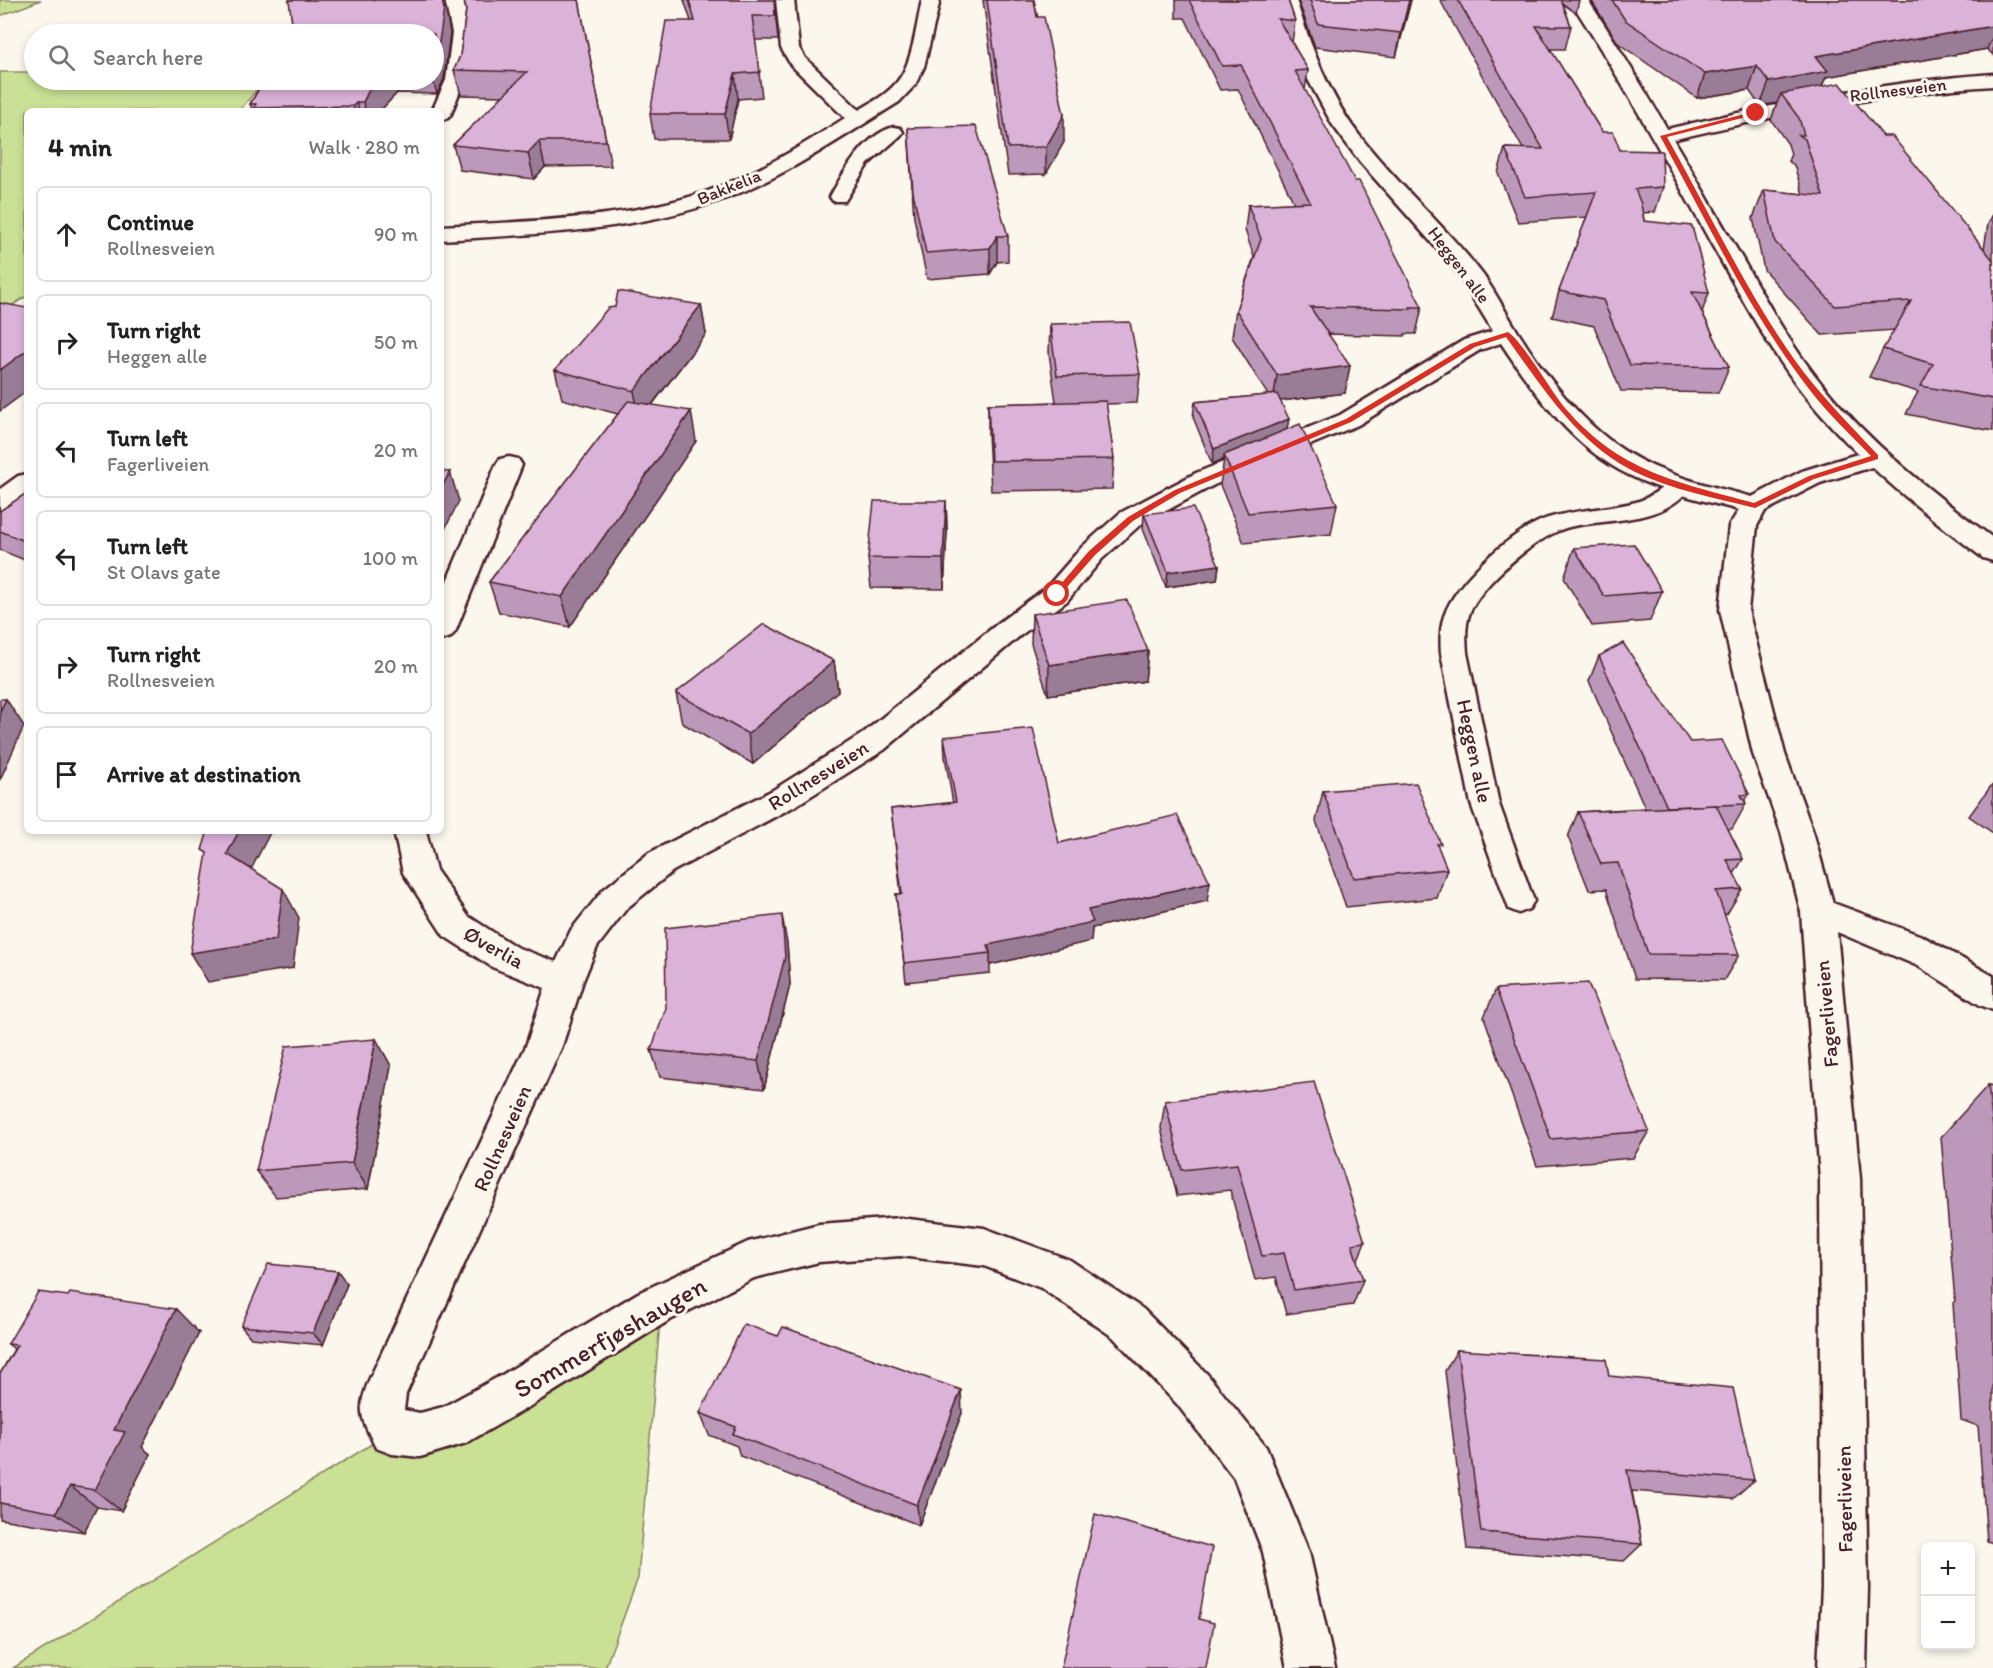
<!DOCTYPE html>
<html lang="en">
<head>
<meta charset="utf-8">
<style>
	body { margin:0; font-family:Itim,sans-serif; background:#f2f2f2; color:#222 }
	.controls { position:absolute; right:18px; bottom:18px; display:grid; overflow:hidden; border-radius:9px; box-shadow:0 3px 9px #0003 }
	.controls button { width:54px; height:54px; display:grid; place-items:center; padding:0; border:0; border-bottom:2px solid #e0e0e0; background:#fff; color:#222; font:30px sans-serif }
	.stop { position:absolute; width:18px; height:18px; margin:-14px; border:4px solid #d93025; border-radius:50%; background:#fff }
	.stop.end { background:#d93025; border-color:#fff; box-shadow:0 2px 6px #0008 }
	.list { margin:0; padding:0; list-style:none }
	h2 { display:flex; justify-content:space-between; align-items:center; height:78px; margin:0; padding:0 24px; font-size:26px }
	h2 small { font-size:20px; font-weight:400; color:#767676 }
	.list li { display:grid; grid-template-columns:39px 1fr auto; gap:18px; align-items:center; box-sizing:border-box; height:96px; margin:0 12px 12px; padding:0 12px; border:2px solid #e0e0e0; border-radius:9px }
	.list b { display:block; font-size:22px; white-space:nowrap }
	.list p { margin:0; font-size:20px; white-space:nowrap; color:#767676 }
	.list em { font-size:20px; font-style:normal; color:#767676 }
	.icon { flex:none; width:33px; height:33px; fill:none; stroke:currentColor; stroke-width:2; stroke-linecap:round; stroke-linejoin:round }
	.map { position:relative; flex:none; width:1993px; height:1668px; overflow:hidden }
	.search { position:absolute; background:#fff; box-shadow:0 3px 9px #0003; left:24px; top:24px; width:420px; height:66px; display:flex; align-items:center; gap:15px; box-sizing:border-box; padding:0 21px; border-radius:33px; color:#767676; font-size:22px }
	.panel { position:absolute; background:#fff; box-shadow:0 3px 9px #0003; left:24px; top:108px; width:420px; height:726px; border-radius:9px }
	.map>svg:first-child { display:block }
	.green { fill:#c9e095; stroke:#8a8060; stroke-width:1.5 }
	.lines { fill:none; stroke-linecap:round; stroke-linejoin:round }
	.service-casing { stroke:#4a1f2b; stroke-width:5 }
	.minor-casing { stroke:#4a1f2b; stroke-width:5 }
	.tertiary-casing { stroke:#4a1f2b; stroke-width:5 }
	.service { fill:#fbf7ec; fill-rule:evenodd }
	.minor { fill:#fbf7ec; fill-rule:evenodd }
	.tertiary { fill:#fbf7ec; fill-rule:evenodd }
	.wall { fill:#bc99ba; stroke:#4a1f2b; stroke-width:1.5 }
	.shaded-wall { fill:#997d97; stroke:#4a1f2b; stroke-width:1.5 }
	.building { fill:#dbb2d8; stroke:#4a1f2b; stroke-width:1.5 }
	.route { fill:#d93025 }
	.labels { text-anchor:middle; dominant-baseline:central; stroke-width:6; stroke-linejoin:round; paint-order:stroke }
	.far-street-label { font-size:18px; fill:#4a1f2b; stroke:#fbf7ec }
	.street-label { font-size:21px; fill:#4a1f2b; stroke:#fbf7ec }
	.near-street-label { font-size:26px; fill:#4a1f2b; stroke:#fbf7ec }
</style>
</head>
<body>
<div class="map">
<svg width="1993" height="1668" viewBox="0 0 1993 1668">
	<rect width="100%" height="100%" fill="#fbf7ec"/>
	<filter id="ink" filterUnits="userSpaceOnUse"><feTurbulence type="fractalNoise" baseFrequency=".0167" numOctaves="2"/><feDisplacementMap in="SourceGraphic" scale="12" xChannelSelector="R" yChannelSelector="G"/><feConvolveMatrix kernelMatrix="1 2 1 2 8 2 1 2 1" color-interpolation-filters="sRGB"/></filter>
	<g filter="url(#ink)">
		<g class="green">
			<path d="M0,0h41l-41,16z"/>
			<path d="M0,72h34v8h231l-26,31h-212v185l-27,17z"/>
			<path d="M660,1321l-22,257 -33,90h-592l373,-233z"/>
		</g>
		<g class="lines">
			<g class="service-casing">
				<g id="service">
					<path d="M894,127l6,1 3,4 -3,4 -32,28 -23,37h-12l-3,-4c13,-24 35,-63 64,-70z"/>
					<path d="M1680,479l8,2 3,5c-25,38 -82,32 -122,41 -31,8 -86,55 -99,85 -5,13 -4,27 -3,41l32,151 35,97 -5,8 -10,4 -10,-4 -38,-105 -30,-151c-1,-13 -1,-25 3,-37 12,-35 67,-84 101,-97 29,-10 61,-9 91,-17 17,-4 28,-19 44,-23z"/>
				</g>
			</g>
			<g class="minor-casing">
				<g id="minor">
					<path d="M445,0h18l7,33 -6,47 -13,34 -3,4 -7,2v-9h-9l14,-31 6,-47z"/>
					<path d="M776,0h18l5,48 6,10 54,52c15,-9 31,-17 41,-32 13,-19 17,-56 22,-78h18l-16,67 -9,18 -16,17c-57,35 -112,74 -175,97 -90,33 -188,35 -283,41v-14c89,-5 182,-6 267,-35 49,-17 93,-45 137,-73l-54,-53 -10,-17z"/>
					<path d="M1278,0h18c15,47 33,96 63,135 38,50 86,90 124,140 12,17 22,36 33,54 26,42 58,85 97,114 41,31 91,41 139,54l50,-26 65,-20 9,-2 9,2 4,6 -4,6 -65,20 -55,28 -8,15 -9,84 37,144 28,78 20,71 89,33 71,40v34l-13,-5 -62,-39 -81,-34 23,247 8,408 -2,81h-48l4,-81 -2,-408 -19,-267 -20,-80 -28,-78 -33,-144 9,-84 10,-16c-37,-10 -76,-18 -110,-35 -56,-27 -94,-81 -128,-132l-21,7 -122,75 -144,60 -74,40 -38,34 -35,42 -46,34 -137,115 -89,56 -122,65 -46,37 -30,39 -14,34 -21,65 -156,348 -2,16 16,3 23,-6 59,-32 136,-82 110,-51 71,-18 81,-6 84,10 86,32 73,49 64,65 59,73 43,105 26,116h-48l-24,-116 -29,-74 -57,-74 -64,-67 -72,-49 -57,-22 -84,-10 -81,6 -65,16 -86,43 -136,84 -66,38 -46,14 -28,-3 -16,-6c-15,-31 -20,-37 -6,-70l156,-332 19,-58 -53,-21 -48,-31 -41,-63 -9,-42h32l10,39 32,46 48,31 40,15 15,-32 32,-40 46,-37 124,-63 89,-56 139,-113 46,-34 35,-40 38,-34 76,-40 144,-58 124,-75 29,-9 -38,-62 -95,-107 -28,-38 -28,-52z"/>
					<path d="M1993,74v12c-112,7 -221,30 -330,56l-7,-2 -3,-4 3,-4 7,-2c109,-26 218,-48 330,-56z"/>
					<path d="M509,457l9,2 4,6 -66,165 -5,7 -10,3v-45l55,-130 4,-6z"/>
					<path d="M27,474v21l-18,13 -9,2v-21l18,-13z"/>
				</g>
			</g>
			<g class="tertiary-casing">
				<path id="tertiary" d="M1570,0h18l19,29c44,70 84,141 125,212 28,48 54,99 89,142 49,61 110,109 172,155v23l-10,-3c-64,-49 -129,-100 -180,-165 -36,-46 -63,-99 -92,-150 -45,-82 -90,-164 -141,-243z"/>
			</g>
			<use href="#service" class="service"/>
			<use href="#minor" class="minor"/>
			<use href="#tertiary" class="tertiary"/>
		</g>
		<g class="wall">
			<path d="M289,0h155l6,33 -6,46 -7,15 -40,-1 -17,18h-127l-3,-7 14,-24h170v-46l-140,-5z"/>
			<path d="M579,0l32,166 -66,1 -11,12 -74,-9 -7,-25 50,-49 -42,-1 -7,-25 6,-14 6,-46z"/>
			<path d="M684,0h91h-1l4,40h-23l7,57 -24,2 -9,40h-75l-4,-25 41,-93z"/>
			<path d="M983,0h51l30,142 -18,32 -38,1z"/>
			<path d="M1176,0h112l7,21 -3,22 16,27 -3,20 117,217 -6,27h-11v2l-77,-2 17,59 -65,8 7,28 50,75 -6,30 -87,9 -24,-58 4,-26 -12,5 -19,-47 2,-15 73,-7 -36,-58 4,-27 18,-53 -9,-27 3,-25 46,-2 -56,-114 -18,1 -35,-72h-9z"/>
			<path d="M1298,0h113l-15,57 -81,-10z"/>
			<path d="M1440,0h139l-3,13 -13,-9 8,22 -6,23h-15l52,83 18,18 43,37 -8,25 -12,1 1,8 65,72 -7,19 27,55 -11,26 -97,-2 -27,-65 -42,-9 7,-26 28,-74 -69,5 -20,-49 7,-25 18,1z"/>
			<path d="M1591,0h402v55l-6,-6 -161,28 -4,9 61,50 101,113 4,-25 5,-10v217l-87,-17 12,-22 -49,-15 14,-28 12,-19 -73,5 -58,-65 -11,-52 11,-28 39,4 -9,-29 -6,-4 3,-7 -3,-10 -17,-24 6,-17 -17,3 -11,-16 -52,8 -79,-55z"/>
			<path d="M908,128l100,108v25l-11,1 -7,12 -63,5 -13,-61z"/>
			<path d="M701,305l5,29 -54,71 44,36 -126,186 -71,-15 -10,-30 129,-168 -56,-15 -7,-29z"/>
			<path d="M1050,324l90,50 -3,29 -31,1 8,55 -2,30 -121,2 -3,-58v-29l68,-2 -7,-49z"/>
			<path d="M27,493v68l-27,-11v-39z"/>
			<path d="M946,501l1,30 -3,58 -73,-1 -3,-30z"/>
			<path d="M1144,514l75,51 -2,15 -51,7 -23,-58z"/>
			<path d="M1574,548l88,43 -12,30 -58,5 -28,-48z"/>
			<path d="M1032,614l116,37 -3,30 -97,14 -17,-51z"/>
			<path d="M1599,656l91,86 59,52 -4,7 1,3 -14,25h-4l15,30 -9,15 8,15 -15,25 -3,1 15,40 -15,25 -89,-1 -29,-90 -17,1 -21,-53 10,-25 67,-4 -56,-127z"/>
			<path d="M834,661l4,30 -85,73 -71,-41 -6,-30z"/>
			<path d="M944,737l115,106 148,58 -115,27 -1,13 -101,24v8l-84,9 -10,-88h5l-10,-85 62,-6 -8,-46z"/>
			<path d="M1993,785v48l-24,-17 22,-30z"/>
			<path d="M1323,791l116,59 8,19 -10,29 -91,9 -30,-86z"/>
			<path d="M787,943l3,42 -26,104 -104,-12 -9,-27z"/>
			<path d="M1496,989l153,142 -16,27 -96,8 -53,-149z"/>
			<path d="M376,1039l15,27 -23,123 -92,8 -20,-26z"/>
			<path d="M1988,1085l5,1v457l-6,-2 -9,-115 -17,-6 -8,-117 2,-2 -14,-164z"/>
			<path d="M1165,1101l200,141 -8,20 6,18 -10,25 -67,9 -10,-37 -21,3 -25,-90 -53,6 -16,-68z"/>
			<path d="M347,1284l-24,61 -72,-7 -10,-12z"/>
			<path d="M199,1333l-57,114 8,7 -29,57 -24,-4 -13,25 -84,-13v-145l14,-25 -6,-5z"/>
			<path d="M1457,1350l152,26 145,104 -21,19 -101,-8 10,53 -18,17 -157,-12 -22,-178z"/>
			<path d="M700,1413h262l-43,112 -179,-69 -3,-10 -28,-11z"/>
		</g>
		<g class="shaded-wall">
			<path d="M442,0h2l6,33 -6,46 -7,15 -4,-14 1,-17z"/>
			<path d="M1409,0h2l-15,57 5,-24z"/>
			<path d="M1993,26v10l-6,13 -161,28 -8,18 -37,-1 -4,9 -17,3 9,-24 47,-26z"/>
			<path d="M1757,66l-8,24 -52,8 8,-24z"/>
			<path d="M735,74l3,25 -9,40 -4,-25z"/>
			<path d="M379,80h14l4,13 -17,18h-14l-3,-9 6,-12z"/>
			<path d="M357,102l2,9h-4l-2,-5z"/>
			<path d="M1064,115v27l-18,32v-27z"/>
			<path d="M539,141l6,26 -11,12 -6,-26z"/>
			<path d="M997,236v26l-7,12v-26z"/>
			<path d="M701,305l5,29 -66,86 -6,-29z"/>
			<path d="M27,350v41l-27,20v-41z"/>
			<path d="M1350,366l-5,27 -72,9 4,-27z"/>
			<path d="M691,411l5,30 -126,186 -8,-30z"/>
			<path d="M1289,419l-3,15 -62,21v4l-12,5 2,-15z"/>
			<path d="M450,472l9,29 -18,36v-49z"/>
			<path d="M946,501l1,30 -3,58 -1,-30z"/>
			<path d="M1219,565l-2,15 -51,7 2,-15z"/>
			<path d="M1148,651l-3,30 -97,14 1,-30z"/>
			<path d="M834,661l4,30 -85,73 -5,-30z"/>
			<path d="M6,699l18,27 -24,54v-69z"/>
			<path d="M239,831h32l-27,52 -17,-29z"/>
			<path d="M1210,882l-3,19 -115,27 -1,13 -101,24v-12l-2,-8 100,-35z"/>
			<path d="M283,889l16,29 -6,50 -85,14 -18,-29z"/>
			<path d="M782,915l5,28 3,42 -26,104 -6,-28z"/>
			<path d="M376,1039l15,27 -23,123 -16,-26z"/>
			<path d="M338,1271l9,13 -24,61 -10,-12z"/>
			<path d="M176,1309l23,24 -57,114 8,7 -29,57 -26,-21 19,-60z"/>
			<path d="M961,1390l1,23 -43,112 -2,-20z"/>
			<path d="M70,1486l27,21 -13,25 -28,-19z"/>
		</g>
		<g class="building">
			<path d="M289,0h153l2,9 -7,46 -3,8v-29h-143l6,-10 -5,-1z"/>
			<path d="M464,0h115l27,141h-67l-11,12 -75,-8 74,-73 -73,-2 6,-14 6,-46z"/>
			<path d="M689,0h85l1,16h-23l8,56 -25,2 -10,40h-75l16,-93h29z"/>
			<path d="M987,0h47l3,17h7l20,98 -18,32 -38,1z"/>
			<path d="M1189,0h99l7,21 -17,-2 30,51 -13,1 60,110h4l63,126h-12l1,2 -101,-2 40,59 -73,9 -41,-65 25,-71 -13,-34 62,-3 -69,-137 -19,1z"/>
			<path d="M1310,0h99l-8,33 -83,-9z"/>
			<path d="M1458,0h103l10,26h-35l66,106h11l7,18 42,1 1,36 -28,2 6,15 3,17 48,5 17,67 -17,-1 37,75 -99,-2 -27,-65 -44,-9 37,-99 -71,5 -20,-49 38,1z"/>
			<path d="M1612,0h381v26l-177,30 12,15 -59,11 -12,-16 -52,8 -80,-54z"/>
			<path d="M264,80h115l-10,10 -6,12h-6l-4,4 -99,2 2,-4h-6z"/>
			<path d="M1840,83l43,53h9l101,124v139l-72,-13 12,-22 -50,-15 28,-48 -76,5 -60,-64 -11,-52 59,6 -18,-57 -6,-4h5l-5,-17 -18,-24z"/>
			<path d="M976,126l32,110h-11l-7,12 -64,5 -13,-61 -5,-64z"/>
			<path d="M618,291l83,14 -67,86 -79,-21 53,-62 7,-1z"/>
			<path d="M0,303l27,5v42l-27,20z"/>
			<path d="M1130,322l10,52 -83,2 -7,-52z"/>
			<path d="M1277,394l12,25 -75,30 -19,-47z"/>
			<path d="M628,401l63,10 -129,186 -73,-15z"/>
			<path d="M1106,401l8,58 -123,2 -3,-57z"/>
			<path d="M1300,424l37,80 -89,9 -24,-58z"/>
			<path d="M441,471l9,1 -9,16z"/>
			<path d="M27,493v49l-27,-11v-20z"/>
			<path d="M874,501h72l-3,58 -75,-1z"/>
			<path d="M1193,508l26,57 -51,7 -24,-58z"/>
			<path d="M1634,544l28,47 -58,5 -30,-48z"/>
			<path d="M1127,600l21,51 -99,14 -17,-51z"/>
			<path d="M764,624l70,37 -86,73 -72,-41z"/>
			<path d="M1623,643l67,99 32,-2 27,54 -8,1 5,9 -79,3 -68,-151z"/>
			<path d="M0,699h6l-6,12z"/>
			<path d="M1033,728l26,115 118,-28 33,67 -122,28 5,12 -105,23 2,8 -86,10 -8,-69h6l-11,-85 65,-7 -12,-65z"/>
			<path d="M1416,783l25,61h-4l10,25 -93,9 -31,-87z"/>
			<path d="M1716,805l27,54 -16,1 15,29 -26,2 23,64 -91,-1 -30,-91 -17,1 -23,-52z"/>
			<path d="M208,831h31l-12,23 56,35 -7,51 -86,13 17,-100 -5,-3z"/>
			<path d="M782,915l3,42 -27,104 -107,-11 15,-42 -1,-80z"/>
			<path d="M1588,983l61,148 -98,8 -55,-150z"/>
			<path d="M376,1039l-24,124 -96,8 30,-125z"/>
			<path d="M1314,1082l51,160 -13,2 11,36 -69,10 -10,-37 -22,3 -25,-92 -55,6 -17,-69z"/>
			<path d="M1988,1085l5,1v42z"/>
			<path d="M268,1264l70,7 -25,62 -72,-7z"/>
			<path d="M38,1292l30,4 2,-3 106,16 -62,121 11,2 -30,58 -25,-4 -14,27 -56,-10v-129l17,-29 -9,-1z"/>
			<path d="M744,1324l34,12 5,-9 178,63 -44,115 -184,-71 3,-7 -36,-14z"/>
			<path d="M1457,1350l149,9 3,17 124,12 21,92 -127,-10 15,74 -161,-12z"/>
			<path d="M1095,1514l117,33 -13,72 15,4 -8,45h-145z"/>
		</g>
	</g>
	<path class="route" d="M1756,111l2,3 -91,23c41,73 79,154 127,222 25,35 55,65 84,96v4l-64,20 -59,29c-39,-10 -83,-18 -120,-36 -57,-28 -93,-85 -129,-135l-31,10 -124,75 -171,71 -47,28 -38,34 -35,40h-6v-3l35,-41 39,-34 47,-27 171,-71 124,-75 38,-12c15,10 43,59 57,76 55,64 112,74 189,95l55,-27 62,-20c-21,-22 -44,-43 -62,-67 -60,-77 -102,-168 -149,-253z"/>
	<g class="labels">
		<g class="far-street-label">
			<text transform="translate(1898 90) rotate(-7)">Rollnesveien</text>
			<text transform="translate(729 187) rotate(-22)">Bakkelia</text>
			<text transform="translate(1459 265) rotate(53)">Heggen alle</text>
		</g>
		<g class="street-label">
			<text transform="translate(1475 751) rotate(78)">Heggen alle</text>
			<text transform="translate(818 775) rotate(-32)">Rollnesveien</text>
			<text transform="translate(494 947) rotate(29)">Øverlia</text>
			<text transform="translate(1826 1014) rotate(-95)">Fagerliveien</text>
			<text transform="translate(502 1138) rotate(-66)">Rollnesveien</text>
			<text transform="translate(1844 1499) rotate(-91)">Fagerliveien</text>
		</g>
		<g class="near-street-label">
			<text transform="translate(610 1337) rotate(-30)">Sommerfjøshaugen</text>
		</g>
	</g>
</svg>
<div class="controls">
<button>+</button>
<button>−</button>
</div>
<div class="stop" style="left:1057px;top:594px"></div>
<div class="stop end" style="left:1756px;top:113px"></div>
<div class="search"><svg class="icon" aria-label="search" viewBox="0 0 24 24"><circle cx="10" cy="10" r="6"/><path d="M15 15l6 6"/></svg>Search here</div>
<section class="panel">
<h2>4 min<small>Walk · 280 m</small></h2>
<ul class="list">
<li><svg class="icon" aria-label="ahead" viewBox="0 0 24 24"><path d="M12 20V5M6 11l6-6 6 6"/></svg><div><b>Continue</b><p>Rollnesveien</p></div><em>90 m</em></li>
<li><svg class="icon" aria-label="right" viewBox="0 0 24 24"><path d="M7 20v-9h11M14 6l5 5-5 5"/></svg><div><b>Turn right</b><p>Heggen alle</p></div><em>50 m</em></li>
<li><svg class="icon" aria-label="left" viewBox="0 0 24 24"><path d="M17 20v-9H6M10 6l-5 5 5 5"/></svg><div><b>Turn left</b><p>Fagerliveien</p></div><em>20 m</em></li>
<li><svg class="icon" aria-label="left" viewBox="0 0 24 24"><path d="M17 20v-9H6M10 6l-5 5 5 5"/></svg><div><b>Turn left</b><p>St Olavs gate</p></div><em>100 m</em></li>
<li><svg class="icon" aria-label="right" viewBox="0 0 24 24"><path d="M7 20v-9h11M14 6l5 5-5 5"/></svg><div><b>Turn right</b><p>Rollnesveien</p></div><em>20 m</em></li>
<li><svg class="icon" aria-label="arrive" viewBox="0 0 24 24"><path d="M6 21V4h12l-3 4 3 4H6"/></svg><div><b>Arrive at destination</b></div></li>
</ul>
</section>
</div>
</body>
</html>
